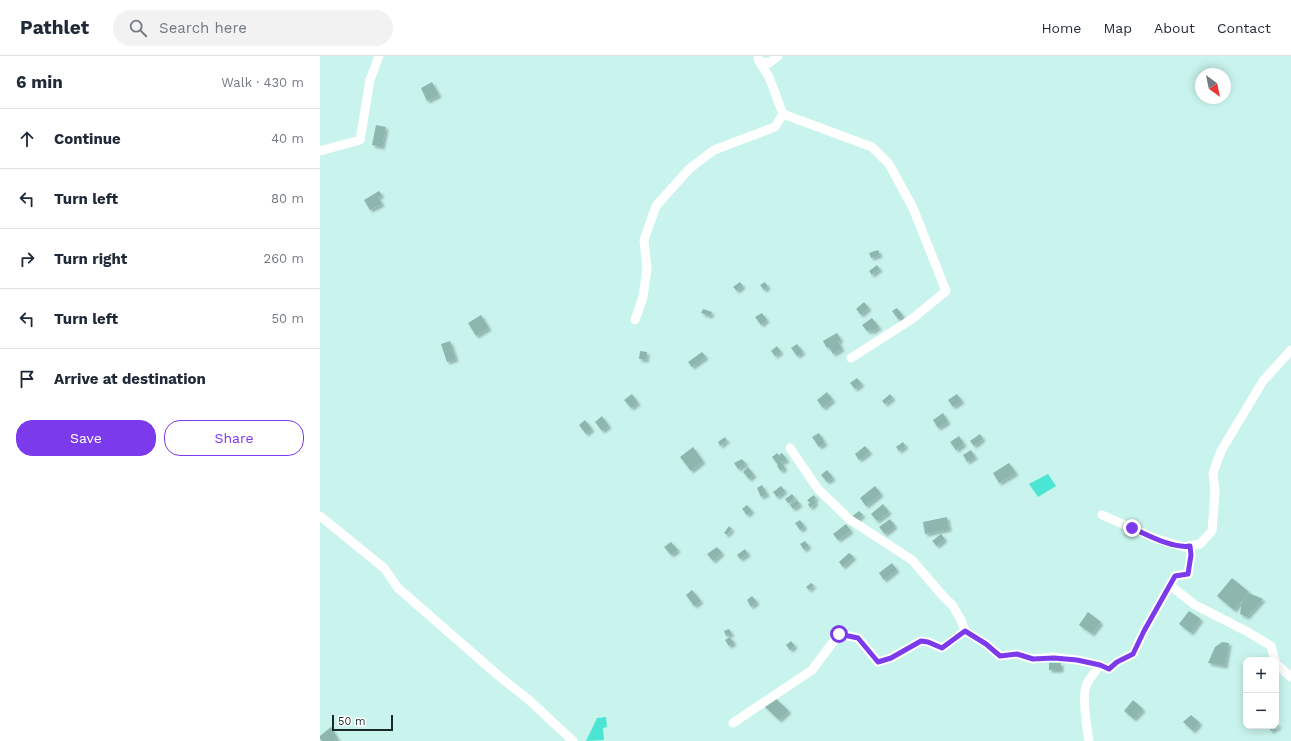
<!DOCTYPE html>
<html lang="en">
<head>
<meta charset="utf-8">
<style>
	body { margin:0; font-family:"Work Sans",sans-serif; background:#f2f2f3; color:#1f2937 }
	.controls { position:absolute; right:12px; bottom:12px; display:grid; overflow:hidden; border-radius:8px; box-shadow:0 2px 10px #0003 }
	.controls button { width:36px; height:36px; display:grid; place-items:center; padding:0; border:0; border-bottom:1px solid #e0e1e3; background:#fff; color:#1f2937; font:20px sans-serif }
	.compass { position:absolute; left:875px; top:12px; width:36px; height:36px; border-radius:50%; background:#fff; box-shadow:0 2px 10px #0003; rotate:147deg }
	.scale { position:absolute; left:12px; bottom:10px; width:61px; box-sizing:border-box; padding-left:4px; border:2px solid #1a2a28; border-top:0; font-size:11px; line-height:14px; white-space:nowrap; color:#1a2a28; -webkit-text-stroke:3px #fff; paint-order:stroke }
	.stop { position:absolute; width:12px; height:12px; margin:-9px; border:3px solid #7c3aed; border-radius:50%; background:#fff }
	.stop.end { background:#7c3aed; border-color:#fff; box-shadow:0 1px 4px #0008 }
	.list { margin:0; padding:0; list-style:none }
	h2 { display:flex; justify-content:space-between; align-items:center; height:52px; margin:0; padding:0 16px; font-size:17px }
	h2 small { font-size:13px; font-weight:400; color:#747a83 }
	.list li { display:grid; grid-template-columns:26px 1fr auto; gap:12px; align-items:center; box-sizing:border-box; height:60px; padding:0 16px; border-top:1px solid #e0e1e3 }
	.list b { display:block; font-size:15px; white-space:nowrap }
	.list em { font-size:13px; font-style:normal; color:#747a83 }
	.actions { display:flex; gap:8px; padding:12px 16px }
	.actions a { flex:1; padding:9px 0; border:1px solid #7c3aed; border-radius:16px; text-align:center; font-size:14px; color:#7c3aed }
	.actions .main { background:#7c3aed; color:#fff }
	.icon { flex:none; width:22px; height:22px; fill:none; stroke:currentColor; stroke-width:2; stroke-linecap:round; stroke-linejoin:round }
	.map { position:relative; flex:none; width:971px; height:685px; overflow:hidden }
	header { display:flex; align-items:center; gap:24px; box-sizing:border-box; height:56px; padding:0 20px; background:#fff; border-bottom:1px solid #e0e1e3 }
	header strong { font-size:19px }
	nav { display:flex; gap:22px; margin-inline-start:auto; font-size:14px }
	.search { width:280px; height:36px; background:#f2f2f3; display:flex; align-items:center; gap:10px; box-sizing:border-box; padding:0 14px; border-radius:22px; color:#747a83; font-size:15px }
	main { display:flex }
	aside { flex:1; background:#fff }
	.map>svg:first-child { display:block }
	.water { fill:#4ae5d3 }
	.building { fill:#8db6af; filter:url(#shadow) }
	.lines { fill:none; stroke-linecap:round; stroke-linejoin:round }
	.minor { stroke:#fff; stroke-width:9 }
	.route { stroke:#7c3aed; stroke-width:5 }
</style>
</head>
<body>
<header>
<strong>Pathlet</strong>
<div class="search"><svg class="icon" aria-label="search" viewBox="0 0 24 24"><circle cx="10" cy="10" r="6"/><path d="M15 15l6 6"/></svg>Search here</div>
<nav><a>Home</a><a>Map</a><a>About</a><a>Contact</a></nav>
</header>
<main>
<aside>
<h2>6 min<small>Walk · 430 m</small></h2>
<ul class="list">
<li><svg class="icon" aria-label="ahead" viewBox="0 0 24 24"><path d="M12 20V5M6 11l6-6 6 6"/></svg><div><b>Continue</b></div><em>40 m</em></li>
<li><svg class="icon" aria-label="left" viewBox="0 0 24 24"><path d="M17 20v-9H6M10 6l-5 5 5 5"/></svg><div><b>Turn left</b></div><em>80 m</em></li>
<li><svg class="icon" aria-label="right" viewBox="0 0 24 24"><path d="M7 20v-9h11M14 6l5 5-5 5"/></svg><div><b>Turn right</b></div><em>260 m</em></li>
<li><svg class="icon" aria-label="left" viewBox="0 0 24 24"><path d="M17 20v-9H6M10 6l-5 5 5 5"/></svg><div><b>Turn left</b></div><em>50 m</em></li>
<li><svg class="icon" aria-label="arrive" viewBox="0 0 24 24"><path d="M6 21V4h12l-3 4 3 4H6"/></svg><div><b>Arrive at destination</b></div></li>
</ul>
<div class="actions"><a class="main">Save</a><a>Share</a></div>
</aside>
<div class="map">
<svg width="971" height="685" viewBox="0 0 971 685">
	<defs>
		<filter id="shadow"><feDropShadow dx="2.5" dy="2.5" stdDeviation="1" flood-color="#0004"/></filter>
	</defs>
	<rect width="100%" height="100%" fill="#c9f4ed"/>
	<g class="water">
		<path d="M728,418l8,12 -18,11 -9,-13z"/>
		<path d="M286,661l1,10 -4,1 1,12 -18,1 11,-23z"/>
	</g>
	<g class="building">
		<path d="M112,26l7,13 -12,6 -6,-13z"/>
		<path d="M56,69l10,2 -4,20 -10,-2z"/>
		<path d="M59,135l3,4 -4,2 4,7 -12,6 -6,-10z"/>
		<path d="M558,194l2,5 -9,3 -2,-5z"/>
		<path d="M557,209l3,4 -8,6 -3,-4z"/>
		<path d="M420,226l3,4 -6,5 -4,-4z"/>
		<path d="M445,226l3,5 -4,3 -4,-5z"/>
		<path d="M544,246l5,6 -8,7 -5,-6z"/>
		<path d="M577,252l6,8 -4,4 -7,-9z"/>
		<path d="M383,253l9,3 -2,4 -9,-3z"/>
		<path d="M442,257l5,7 -6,5 -6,-8z"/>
		<path d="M161,259l8,13 -13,8 -8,-13z"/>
		<path d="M552,262l7,9 -7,5 -2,-2 -2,2 -6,-7z"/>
		<path d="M517,277l4,7 -3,1 4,8 -9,5 -4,-7 -2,1 -4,-7z"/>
		<path d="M130,285l6,18 -9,3 -6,-18z"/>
		<path d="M477,288l6,8 -6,4 -6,-8z"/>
		<path d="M457,290l4,6 -6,4 -4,-5z"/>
		<path d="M320,295l7,1 -1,8 -7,-1z"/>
		<path d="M382,296l4,5 -14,10 -4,-5z"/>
		<path d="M537,322l5,6 -7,5 -5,-6z"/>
		<path d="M507,336l6,8 -10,8 -6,-8z"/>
		<path d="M312,338l6,9 -7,5 -7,-8z"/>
		<path d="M570,338l3,4 -8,6 -3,-3z"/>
		<path d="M637,338l5,7 -9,6 -5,-7z"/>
		<path d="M623,357l5,9 -10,6 -5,-8z"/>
		<path d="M282,360l7,10 -7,5 -7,-9z"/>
		<path d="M265,364l7,9 -6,5 -7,-9z"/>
		<path d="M499,377l6,10 -6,4 -7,-10z"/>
		<path d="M660,378l3,5 -9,7 -4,-5z"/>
		<path d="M639,380l5,8 -8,6 -6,-8z"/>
		<path d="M405,381l2,4 -7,5 -2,-4z"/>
		<path d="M583,386l3,4 -7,5 -3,-4z"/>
		<path d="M545,390l5,6 -11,8 -4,-6z"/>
		<path d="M373,391l10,14 -12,10 -11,-14z"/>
		<path d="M651,394l4,7 -8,5 -4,-7z"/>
		<path d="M457,397l5,6 -3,-4 3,-2 5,7 -3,2 -1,-1 -2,1 4,6 -4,3 -4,-5 1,-1 -6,-8z"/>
		<path d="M422,403l4,5 -8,5 -4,-6z"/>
		<path d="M689,407l7,10 -17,10 -6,-10z"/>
		<path d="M428,411l6,8 -5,4 -6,-7z"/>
		<path d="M507,414l6,8 -6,4 -6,-7z"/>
		<path d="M442,429l5,9 -6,3 -4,-9z"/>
		<path d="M461,430l4,5 -8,6 -4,-5z"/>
		<path d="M555,430l6,8 -15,12 -6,-8z"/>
		<path d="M472,438l3,4 -7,5 -3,-4z"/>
		<path d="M494,439l2,3 -2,2 2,3 -6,5 -2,-4 2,-1 -3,-3z"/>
		<path d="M477,444l3,4 -7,5 -3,-4z"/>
		<path d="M563,448l6,8 -12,9 -6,-7z"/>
		<path d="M427,449l5,6 -5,4 -5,-6z"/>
		<path d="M539,455l4,4 -9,7 -4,-4z"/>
		<path d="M627,461l2,12 -24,5 -2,-12z"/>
		<path d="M570,463l5,7 -10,8 -6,-7z"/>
		<path d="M480,464l5,7 -5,3 -5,-7z"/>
		<path d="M526,468l5,7 -13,9 -5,-6z"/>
		<path d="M409,470l3,3 -5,6 -3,-2z"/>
		<path d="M621,478l4,5 -8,7 -5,-5z"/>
		<path d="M485,485l4,5 -5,4 -4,-6z"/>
		<path d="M351,486l7,8 -7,5 -7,-8z"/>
		<path d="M397,491l5,6 -9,8 -6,-7z"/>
		<path d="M425,493l3,5 -8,5 -3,-4z"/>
		<path d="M529,497l5,4 -11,10 -4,-5z"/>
		<path d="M572,507l5,7 -13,10 -5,-7z"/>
		<path d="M912,522l17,14 -15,18 -17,-14z"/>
		<path d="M491,527l3,2 -5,5 -3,-3z"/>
		<path d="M372,534l9,11 -7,5 -8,-11z"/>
		<path d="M929,537l14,6 -16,18 -7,-3 2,-14z"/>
		<path d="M432,540l5,6 -6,5 -4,-7z"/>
		<path d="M869,555l12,8 -10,14 -12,-9z"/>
		<path d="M768,556l13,10 -9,12 -13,-9z"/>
		<path d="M409,573l3,5 -6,2 -2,-5z"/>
		<path d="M410,581l4,6 -5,3 -4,-6z"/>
		<path d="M471,585l4,5 -5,4 -4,-5z"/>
		<path d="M902,586l7,1 -4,23 -17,-3 7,-16z"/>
		<rect x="729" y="607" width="12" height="7"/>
		<path d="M453,640l16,15 -10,9 -15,-14z"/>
		<path d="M813,644l10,9 -9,10 -10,-8z"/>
		<path d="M871,659l9,8 -7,8 -10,-9z"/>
		<path d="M956,667l3,3 -8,5 -3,-5h8z"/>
		<path d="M11,671l7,12 -4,2h-12l-2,-2v-3z"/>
	</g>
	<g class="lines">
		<g class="minor">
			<path d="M438,2l1,3 10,2 9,-7"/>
			<path d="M463,58l89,33 17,17 24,44 33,83 -34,28 -61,39"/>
			<path d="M0,95l40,-11 10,-60 9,-24"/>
			<path d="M315,264l8,-23 4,-28 -3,-29 12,-34 33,-37 25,-19 61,-23 8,-13 -14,-37 -10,-16"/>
			<path d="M470,392l28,41 31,30 63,41 31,36 10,10 8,14 4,11 21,13 14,12 17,-2 16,5 20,-2 24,3 23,5 9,4 8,-7 16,-8 11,-23 31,-55 13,-2 3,-19 -1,-9"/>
			<path d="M782,459l55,24 27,8 16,-3 12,-13 3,-39 -2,-19 8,-22 42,-70 28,-31"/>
			<path d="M0,460l64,52 14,20 102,89 29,23 44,41"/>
			<path d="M851,530l24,19 51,26 25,15 4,14"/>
			<path d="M956,608l15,13"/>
			<path d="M413,667l79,-53 27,-36 19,4 20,24 13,-4 30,-17 7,1 14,6 23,-17"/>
			<path d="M769,685c-2,-12 -8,-48 -2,-57 3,-7 9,-13 13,-19"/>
		</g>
	</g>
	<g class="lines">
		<path class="route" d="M519,578l19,4 20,24 13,-4 30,-17 7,1 14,6 23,-17 21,13 14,12 17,-2 16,5 21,-1 23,2 23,5 9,4 8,-7 16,-8 11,-23 31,-55 13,-2 3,-19 -1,-9c-17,3 -42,-11 -58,-18"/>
	</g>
</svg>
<div class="controls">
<button>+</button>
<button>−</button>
</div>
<svg class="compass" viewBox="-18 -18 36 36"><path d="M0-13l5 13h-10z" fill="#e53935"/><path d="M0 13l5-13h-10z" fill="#747a83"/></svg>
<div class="scale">50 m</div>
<div class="stop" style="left:519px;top:578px"></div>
<div class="stop end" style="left:812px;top:472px"></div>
</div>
</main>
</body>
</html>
